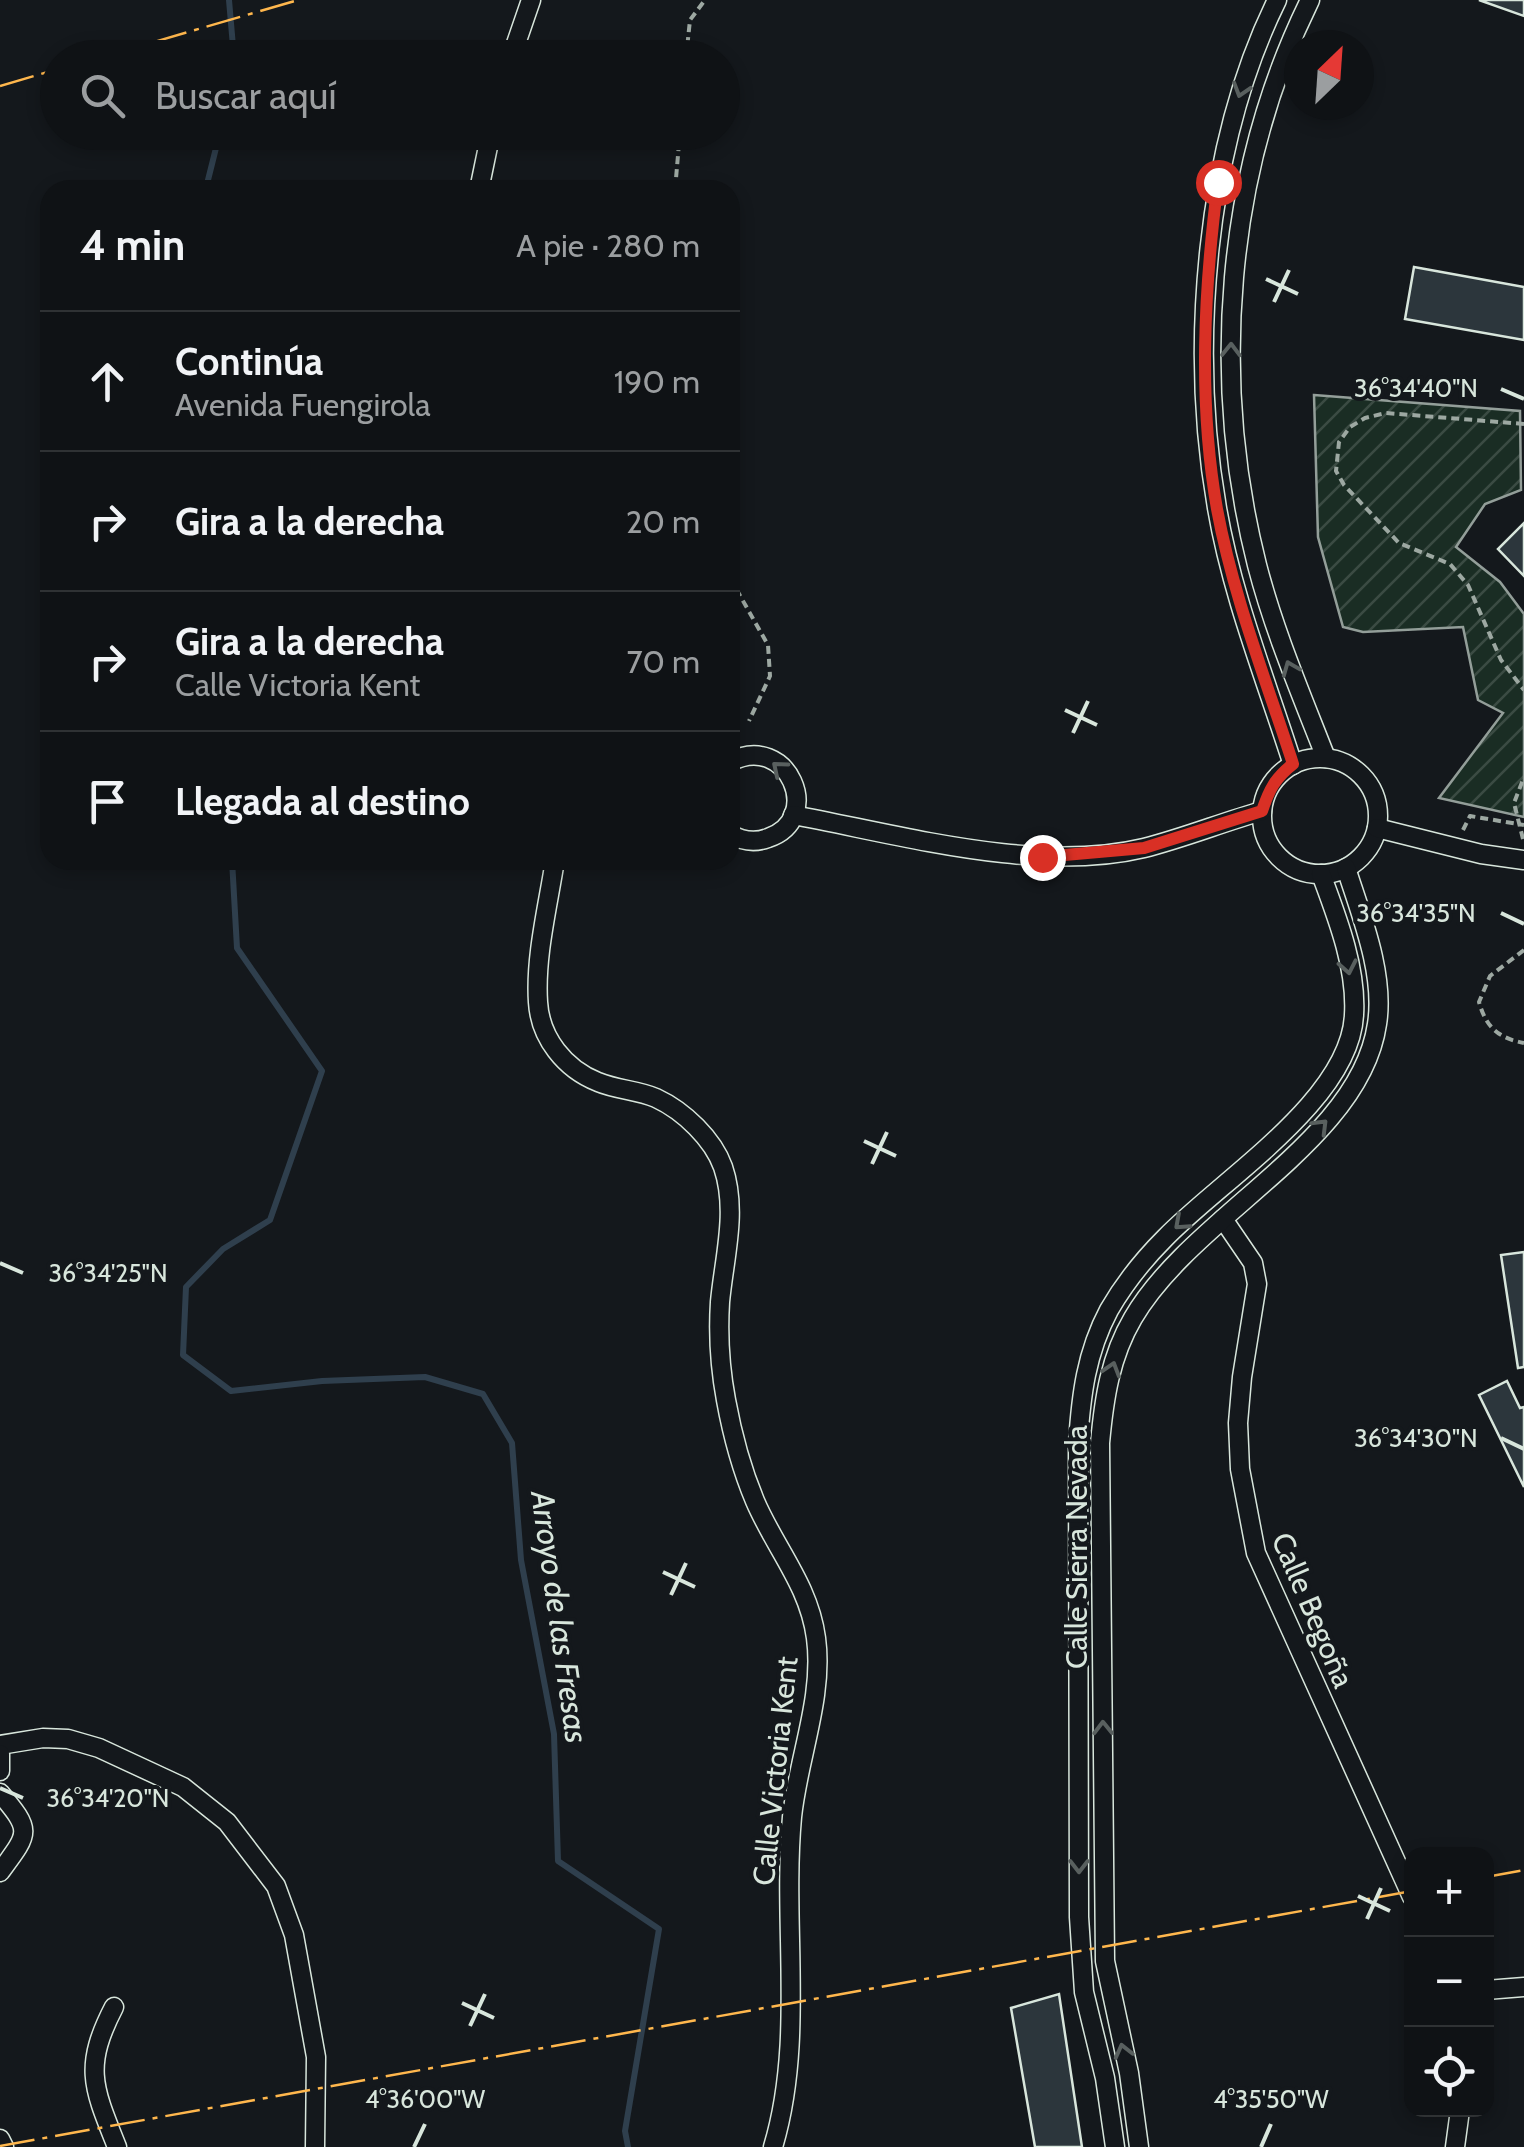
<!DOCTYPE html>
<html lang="es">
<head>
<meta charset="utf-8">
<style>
	body { margin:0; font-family:Cabin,sans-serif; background:#1d2022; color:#f1f3f6 }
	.controls { position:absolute; right:30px; bottom:30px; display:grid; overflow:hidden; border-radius:20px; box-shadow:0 5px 15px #0003 }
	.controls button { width:90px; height:90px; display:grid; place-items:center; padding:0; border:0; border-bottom:2px solid #2f3234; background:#0f1215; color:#f1f3f6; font:50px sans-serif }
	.compass { position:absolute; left:1284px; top:30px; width:90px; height:90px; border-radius:50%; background:#0f1215; box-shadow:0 5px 15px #0003; rotate:25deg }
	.stop { position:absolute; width:30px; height:30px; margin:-22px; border:8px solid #d93025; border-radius:50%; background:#fff }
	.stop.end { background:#d93025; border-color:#fff; box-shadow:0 2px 10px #0008 }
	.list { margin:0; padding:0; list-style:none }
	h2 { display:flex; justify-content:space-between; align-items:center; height:130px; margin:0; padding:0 40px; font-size:42px }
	h2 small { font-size:32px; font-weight:400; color:#9b9ea0 }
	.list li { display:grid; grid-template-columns:65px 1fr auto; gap:30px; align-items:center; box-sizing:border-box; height:140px; padding:0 40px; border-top:2px solid #2f3234 }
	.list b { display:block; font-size:38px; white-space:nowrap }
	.list p { margin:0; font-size:32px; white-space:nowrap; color:#9b9ea0 }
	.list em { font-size:32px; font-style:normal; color:#9b9ea0 }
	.icon { flex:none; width:55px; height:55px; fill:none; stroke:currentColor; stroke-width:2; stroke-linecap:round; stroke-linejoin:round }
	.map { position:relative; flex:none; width:1524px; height:2147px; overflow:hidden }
	.search { position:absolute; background:#0f1215; box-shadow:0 5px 15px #0003; left:40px; top:40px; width:700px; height:110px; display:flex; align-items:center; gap:25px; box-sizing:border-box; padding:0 35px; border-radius:55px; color:#9b9ea0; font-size:38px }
	.panel { position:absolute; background:#0f1215; box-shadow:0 5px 15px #0003; left:40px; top:180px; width:700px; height:690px; border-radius:30px }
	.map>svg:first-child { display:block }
	.garden { fill:url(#garden-furrows); stroke:#939e99; stroke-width:2.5 }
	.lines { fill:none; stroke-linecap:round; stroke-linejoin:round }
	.stream { stroke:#2f3f4d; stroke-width:6 }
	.building { fill:#2c363c; stroke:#d8e6dc; stroke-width:2.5 }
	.street-casing { stroke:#d8e6dc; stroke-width:21 }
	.path { stroke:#9da8a2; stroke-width:4; stroke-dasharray:8 5; stroke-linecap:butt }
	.street { stroke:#14181c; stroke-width:18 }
	.power { stroke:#ffb74d; stroke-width:2.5; stroke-dasharray:35 8 5 8; stroke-linecap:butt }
	.oneway { stroke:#59605f }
	.route { stroke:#d93025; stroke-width:12 }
	.ticks { fill:none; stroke:#d8e6dc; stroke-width:4 }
	.labels { text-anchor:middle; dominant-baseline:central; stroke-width:8; stroke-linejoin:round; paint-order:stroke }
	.street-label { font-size:30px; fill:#d8e6dc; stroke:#14181c }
	.water-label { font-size:32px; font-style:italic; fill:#d8e6dc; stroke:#14181c }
	.ticks-label { font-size:25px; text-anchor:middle; fill:#d8e6dc; stroke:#14181c; stroke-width:8; stroke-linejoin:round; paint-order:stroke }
</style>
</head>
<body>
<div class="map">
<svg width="1524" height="2147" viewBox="0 0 1524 2147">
	<defs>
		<pattern id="garden-furrows" width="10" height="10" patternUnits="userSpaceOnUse" patternTransform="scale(2.5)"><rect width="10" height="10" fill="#1a2d24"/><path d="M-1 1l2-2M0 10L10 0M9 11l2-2" fill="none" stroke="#3b4b43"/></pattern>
	</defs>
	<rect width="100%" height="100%" fill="#14181c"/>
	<path class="garden" d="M1314,395l206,16 1,79 -36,14 -29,43 44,35 24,32v203l-85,-19 64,-85 -25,-13 -15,-73 -100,5 -20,-5 -25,-90z"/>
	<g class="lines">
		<g class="stream">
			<path d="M229,0l5,58"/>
			<path d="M210,190l-3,-6 13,-52"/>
			<path d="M232,860l5,88 85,123 -52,149 -47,29 -37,38 -3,68 48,36 91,-10 103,-4 58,17 29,49 9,117 33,174 4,127 101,68 -34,202 3,16"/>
		</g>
	</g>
	<g class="building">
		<path d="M1479,0h45v16z"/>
		<path d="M1414,267l110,20v53l-119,-21z"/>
		<path d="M1524,523v53l-26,-27z"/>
		<path d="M1524,1252v115l-6,1 -17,-113z"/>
		<path d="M1507,1381l13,27 4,-1v80l-45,-92z"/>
		<path d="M1059,1994l23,153h-47l-24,-139z"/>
	</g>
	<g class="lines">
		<g class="street-casing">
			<g id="street">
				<path d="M1277,0c-72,146 -88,348 -60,508 15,88 49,172 76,257"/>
				<path d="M1310,0c-85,172 -100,379 -53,565 17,66 44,129 69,193"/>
				<path d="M511,58l20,-58"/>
				<path d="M479,190l12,-58"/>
				<circle cx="1320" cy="816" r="58"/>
				<path d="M730,762c58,-31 95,57 38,76 -13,5 -26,3 -38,-4"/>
				<path d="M793,815c109,20 242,59 351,33 40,-10 79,-26 118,-37"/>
				<path d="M1377,828l104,26 43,6"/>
				<path d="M555,860c-7,46 -20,96 -17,142 2,36 27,67 60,80 19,8 40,8 58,16 28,13 57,41 67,69 15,44 1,91 -3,135 -2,32 0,66 6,98 6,33 16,70 29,101 20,47 54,84 61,137 8,59 -18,120 -24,179 -10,110 13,223 -19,330"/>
				<path d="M1223,1219l30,44 4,21 -15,93 -4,46 2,46 16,84 156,344"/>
				<path d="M0,1745l43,-7 25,1 31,9 84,39 44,35 49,64 18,49 22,122 -1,90"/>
				<path d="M0,1754v17"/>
				<path d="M0,1793c32,38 30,39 0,79"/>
				<path d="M1486,1990l38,-3"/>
				<path d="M114,2007c-31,60 -21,80 3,140"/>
				<path d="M0,2139l4,8"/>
				<path d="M1115,2147l-10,-69 -21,-86 -5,-75 -1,-474c3,-47 8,-90 31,-133 15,-26 35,-51 56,-72 56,-58 185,-138 189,-223 3,-47 -17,-98 -33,-141"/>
				<path d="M1139,2147l-10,-74 -24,-112 -5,-518c4,-44 10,-86 33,-125 60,-103 227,-176 244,-294 8,-50 -16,-109 -31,-156"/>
				<path d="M1455,2147l5,-37"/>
			</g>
		</g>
		<g class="path">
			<path d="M686,58l4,-38 15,-20"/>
			<path d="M675,190l5,-58"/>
			<path d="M1524,424l-138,-11 -21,5 -15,9 -11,15 -3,29 8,14 55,58 51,21 18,21 33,75 23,30"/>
			<path d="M730,578l38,67 2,31 -21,45"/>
			<path d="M1463,830l7,-14 54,9"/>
			<path d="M1523,839l-9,-36 10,-26"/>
			<path d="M1524,950l-34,26 -11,26c7,25 19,36 45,41"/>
		</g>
		<use href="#street" class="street"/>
		<g class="power">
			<path d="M99,58l199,-58"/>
			<path d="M0,86l58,-17"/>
			<path d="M1486,1877l38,-7"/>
			<path d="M0,2146l1412,-255"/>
		</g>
	</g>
	<defs><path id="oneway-chevron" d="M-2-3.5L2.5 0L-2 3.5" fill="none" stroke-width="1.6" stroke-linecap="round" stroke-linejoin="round" transform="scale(2.5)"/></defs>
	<g class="oneway">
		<use href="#oneway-chevron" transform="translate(1241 90) rotate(107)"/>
		<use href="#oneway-chevron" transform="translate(1231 350) rotate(-89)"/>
		<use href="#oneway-chevron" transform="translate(1290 668) rotate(-112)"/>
		<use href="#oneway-chevron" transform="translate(779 768) rotate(-140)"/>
		<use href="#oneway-chevron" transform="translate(1348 967) rotate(79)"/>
		<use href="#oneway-chevron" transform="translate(1321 1126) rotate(-45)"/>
		<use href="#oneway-chevron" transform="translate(1181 1223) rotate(138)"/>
		<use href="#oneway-chevron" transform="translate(1112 1369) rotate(-73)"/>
		<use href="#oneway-chevron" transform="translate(1103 1728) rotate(-91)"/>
		<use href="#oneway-chevron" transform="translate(1079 1866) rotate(90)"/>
		<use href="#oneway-chevron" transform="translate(1123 2051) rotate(-104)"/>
	</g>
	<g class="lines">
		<path class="route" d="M1042,857l102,-9 118,-37c7,-21 13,-33 31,-47 -27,-84 -60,-168 -76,-255 -19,-108 -13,-220 1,-327"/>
	</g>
	<path class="ticks" d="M1266,279l32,15M1274,302l15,-32M1501,389l23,10M1065,710l32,15M1073,733l15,-32M1501,913l23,11M864,1141l32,15M872,1164l15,-32M0,1263l23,10M1501,1438l23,11M663,1572l32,15M671,1595l15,-32M0,1788l23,10M1358,1896l32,15M1367,1919l14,-31M462,2003l32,15M470,2026l15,-32M414,2147l11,-23M1261,2147l10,-23"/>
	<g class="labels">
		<g class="street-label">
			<text transform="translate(1076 1547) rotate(-90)">Calle Sierra Nevada</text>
			<text transform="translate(1313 1610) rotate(67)">Calle Begoña</text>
			<text transform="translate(775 1771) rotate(-84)">Calle Victoria Kent</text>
		</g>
		<g class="water-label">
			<text transform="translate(560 1617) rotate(82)">Arroyo de las Fresas</text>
		</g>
	</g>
	<g class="ticks-label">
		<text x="1416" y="397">36°34'40"N</text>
		<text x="1416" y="922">36°34'35"N</text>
		<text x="108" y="1282">36°34'25"N</text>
		<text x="1416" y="1447">36°34'30"N</text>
		<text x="108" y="1807">36°34'20"N</text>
		<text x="425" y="2108">4°36'00"W</text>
		<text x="1271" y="2108">4°35'50"W</text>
	</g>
</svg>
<div class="controls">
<button>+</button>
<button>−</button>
<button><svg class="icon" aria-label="locate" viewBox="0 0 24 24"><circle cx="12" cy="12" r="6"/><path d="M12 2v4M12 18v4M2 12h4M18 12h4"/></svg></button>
</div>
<svg class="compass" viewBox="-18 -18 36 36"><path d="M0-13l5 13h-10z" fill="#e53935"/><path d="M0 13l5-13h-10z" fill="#9b9ea0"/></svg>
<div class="stop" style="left:1218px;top:182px"></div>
<div class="stop end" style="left:1042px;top:857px"></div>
<div class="search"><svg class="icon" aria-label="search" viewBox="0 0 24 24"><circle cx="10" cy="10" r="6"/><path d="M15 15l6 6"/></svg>Buscar aquí</div>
<section class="panel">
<h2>4 min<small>A pie · 280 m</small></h2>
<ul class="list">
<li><svg class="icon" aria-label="ahead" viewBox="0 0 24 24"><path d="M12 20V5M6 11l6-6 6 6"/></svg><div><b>Continúa</b><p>Avenida Fuengirola</p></div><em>190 m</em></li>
<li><svg class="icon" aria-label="right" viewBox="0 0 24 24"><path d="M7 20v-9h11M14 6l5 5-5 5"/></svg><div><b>Gira a la derecha</b></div><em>20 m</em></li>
<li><svg class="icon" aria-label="right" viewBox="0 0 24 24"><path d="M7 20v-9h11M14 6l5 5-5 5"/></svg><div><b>Gira a la derecha</b><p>Calle Victoria Kent</p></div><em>70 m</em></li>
<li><svg class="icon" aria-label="arrive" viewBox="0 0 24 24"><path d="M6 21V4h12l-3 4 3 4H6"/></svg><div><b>Llegada al destino</b></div></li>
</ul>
</section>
</div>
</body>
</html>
